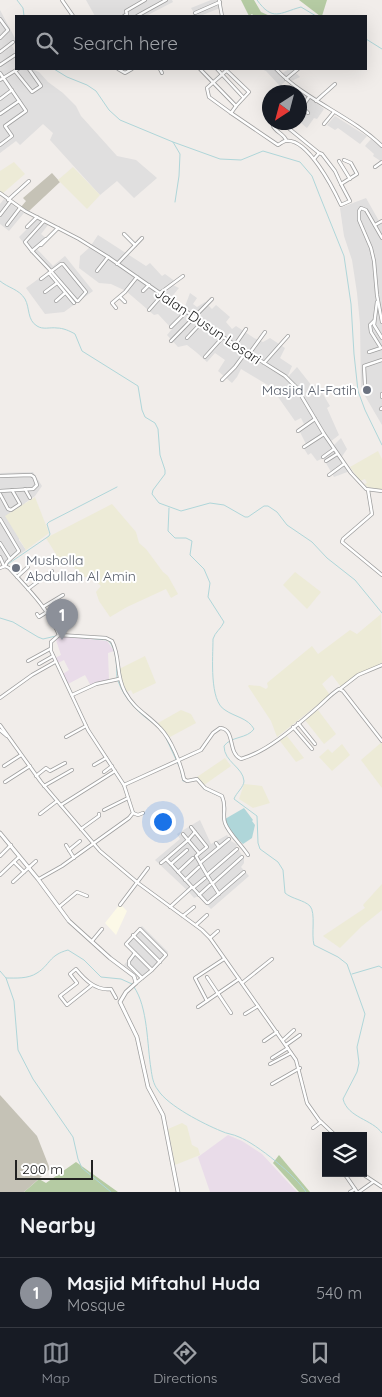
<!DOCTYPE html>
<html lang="en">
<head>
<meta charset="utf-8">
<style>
	body { margin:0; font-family:Quicksand,sans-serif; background:#242831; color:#f1f3f6 }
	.controls { position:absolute; right:15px; bottom:15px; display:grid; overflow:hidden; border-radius:0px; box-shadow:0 5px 20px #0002 }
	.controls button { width:45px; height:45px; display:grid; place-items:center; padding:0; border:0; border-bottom:1px solid #363941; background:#171b24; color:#f1f3f6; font:25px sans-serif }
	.compass { position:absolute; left:262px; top:85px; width:45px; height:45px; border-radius:50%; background:#171b24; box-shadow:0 5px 20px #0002; rotate:216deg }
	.scale { position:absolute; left:15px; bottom:12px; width:78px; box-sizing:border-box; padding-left:5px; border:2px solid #222; border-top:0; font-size:14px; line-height:18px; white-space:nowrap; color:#222; -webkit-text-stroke:4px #fff; paint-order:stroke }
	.you { position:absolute; left:162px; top:821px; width:18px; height:18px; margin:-12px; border:4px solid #fff; border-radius:50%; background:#1a73e8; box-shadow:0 0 0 8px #1a73e833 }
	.badge { display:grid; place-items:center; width:32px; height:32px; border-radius:50%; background:#8c9099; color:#fff; font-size:16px; font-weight:700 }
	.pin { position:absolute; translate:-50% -41px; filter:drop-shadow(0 1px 2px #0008) }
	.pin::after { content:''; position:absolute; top:26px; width:18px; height:15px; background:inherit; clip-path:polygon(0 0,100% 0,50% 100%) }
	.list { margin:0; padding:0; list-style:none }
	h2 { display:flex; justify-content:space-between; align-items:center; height:65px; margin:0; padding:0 20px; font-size:21px }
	h2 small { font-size:16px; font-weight:400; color:#9ea1a6 }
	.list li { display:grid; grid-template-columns:32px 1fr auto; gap:15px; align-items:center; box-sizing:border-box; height:70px; padding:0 20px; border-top:1px solid #363941 }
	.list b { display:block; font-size:19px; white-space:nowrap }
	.list p { margin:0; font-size:16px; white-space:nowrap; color:#9ea1a6 }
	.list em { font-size:16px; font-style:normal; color:#9ea1a6 }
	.icon { flex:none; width:28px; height:28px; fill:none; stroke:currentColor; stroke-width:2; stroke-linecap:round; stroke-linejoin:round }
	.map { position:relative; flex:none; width:382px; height:1192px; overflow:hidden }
	.search { position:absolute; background:#171b24; box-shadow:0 5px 20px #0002; left:15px; right:15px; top:15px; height:55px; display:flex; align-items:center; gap:12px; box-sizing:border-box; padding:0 18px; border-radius:0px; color:#9ea1a6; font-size:19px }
	.sheet { height:135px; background:#171b24 }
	nav { display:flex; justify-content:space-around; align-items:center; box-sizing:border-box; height:70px; border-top:1px solid #363941; background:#171b24; font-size:14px; color:#9ea1a6 }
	nav a { display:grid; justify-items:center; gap:2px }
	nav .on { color:#8c9099 }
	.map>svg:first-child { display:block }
	.residential { fill:#e0dfdf }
	.industrial { fill:#e9dce9 }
	.education { fill:#fcf9e7 }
	.construction { fill:#c5c2b6 }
	.farmland { fill:#edebd7 }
	.forest { fill:#b5cba3 }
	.water { fill:#afd6d9 }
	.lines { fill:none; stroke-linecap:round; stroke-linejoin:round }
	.stream { stroke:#afd6d9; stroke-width:1 }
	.minor-casing { stroke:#9f9f9f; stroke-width:4 }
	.tertiary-casing { stroke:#9f9f9f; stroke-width:4.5 }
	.minor { stroke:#fff; stroke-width:2.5 }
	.tertiary { stroke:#fff; stroke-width:3 }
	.worship-dot { fill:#6b7280; stroke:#fff; stroke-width:2 }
	.labels { text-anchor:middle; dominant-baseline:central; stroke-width:4; stroke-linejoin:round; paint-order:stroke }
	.street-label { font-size:14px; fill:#222; stroke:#fff }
	.worship-label { font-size:14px; fill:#5b616d; stroke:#fff; text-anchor:end }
</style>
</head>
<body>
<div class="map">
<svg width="382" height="1192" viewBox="0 0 382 1192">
	<rect width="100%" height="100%" fill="#f1edea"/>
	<g class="residential">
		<path d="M86,0h86l1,2 -27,14h-51z"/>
		<path d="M211,0h7l2,8 -20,8h-4l-5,-8z"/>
		<path d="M0,10l16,30v2l-4,4 4,7v16h16l7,3 9,10 15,11 13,13 5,10 36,40 19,4 21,18 -23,20 -17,-17 -17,14 -50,-55 3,-7 -10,-9 -23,21 -4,-4 -16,12z"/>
		<path d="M261,69h15l5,5 8,-5h3l8,8 -11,5 -2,-2 -7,6 -14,-15z"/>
		<path d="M296,88l28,21 -7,10 -3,-1 -7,10 -7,-6 1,-6 -1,-2v-22h-9z"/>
		<path d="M335,116l25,16 7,4 -7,8 -22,-16 -3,2 -8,-5z"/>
		<path d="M371,139l11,8v17l-3,-4 -6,-4 1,-2 -9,-8z"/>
		<path d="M366,198l13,23 3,-1v205l-21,-36 -1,-65 -3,-31 -5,-33 -8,-24 -4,-28z"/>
		<path d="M4,199l20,14 -15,18 -9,-7v-20z"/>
		<path d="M37,219l11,6 -7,9 6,5 -10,10 16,17 12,-10 28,35 -29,21 -19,2 -19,-26 23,-17 -17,-17 -13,-17z"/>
		<path d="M98,235l48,31 4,-3 12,13 3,-2 11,8 -3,3 6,3 -10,12 15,9 6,-16 7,5 -4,6 4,3 8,-5 7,7 4,-4 14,12 -4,5 6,7 4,-3 18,12 9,4 7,-4 15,10 -5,10 12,8 -5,12 10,-11 15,19 5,-2 13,22 -3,2 12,27 -9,7 3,4 8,-8 6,11 -6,9 9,13 -16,6 -11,-19 -6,3 -6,-8 -3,2 -5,-8 3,-3 -7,-14 6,-4 -4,-8 -6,3 -24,-34 -30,-18 -4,8 -5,6 -14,-12 7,-11 -10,-7 -8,9 -11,-10 -9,-7 -9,2 -11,-12 5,-6 -14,-15 -4,1 -28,-24 -15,-7 -12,-1 -20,-15 1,-12 10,-9z"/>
		<path d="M33,472l9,14 -7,10 -10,7 -6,37 7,10 -20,13 -3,1 -3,-4v-87z"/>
		<path d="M200,820l11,24 16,-9 4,6 7,4 -2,1 8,12v5l-3,4 8,9 -38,33 -13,-13 -4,2 -5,-6 -17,14 16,-15 -33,-31 25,-21 -3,-5z"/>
		<path d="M142,926l26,26 -13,17 -14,12 -6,-8 -11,-8 10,-12 -9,-9z"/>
	</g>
	<g class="industrial">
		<path d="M61,636l46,5 7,10 -6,2 1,27 -18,6 -6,-11 -17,9 -5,-10 6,-4 -5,-10 -6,3 -3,-5 6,-3 -5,-15z"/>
		<path d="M228,1135l14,6 20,13 35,38h-87l-12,-35z"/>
	</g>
	<path class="education" d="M120,904l7,7 -11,24 -11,-12z"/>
	<g class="construction">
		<path d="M52,173l8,9 -31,29 -8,-4 5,-6 -3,-3z"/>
		<path d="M0,1095l37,41 13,33 -26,23h-24z"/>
	</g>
	<g class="farmland">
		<path d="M14,162l11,12 -23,20 -2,-2v-21z"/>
		<path d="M73,167l27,28 -13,14 -29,-29z"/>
		<path d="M378,451l4,8v31l-14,-3 -4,-3 3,-1 -2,-4 -5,2 -10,-14z"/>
		<path d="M35,497l14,36 -23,17 -21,-34z"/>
		<path d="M112,504l24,28 3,11 7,6 17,23 5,4 10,18 -7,4 -5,-9 -39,18 -17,10 -11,-16 -3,-9 5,-6 -10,-9h-7l-14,-13h-8l-16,-26z"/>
		<path d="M295,572l26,20 -14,17 -24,-24z"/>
		<path d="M381,614l1,49 -26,12 -15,12 -9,-12 -10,9 8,11 -53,42 -6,-16 -23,-35 1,-1 11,1 6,3 2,-2 -1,-4 45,-37 6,8 32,-24 7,4z"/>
		<path d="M145,656l11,27 -23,11 -2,-4 -4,2 -8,-16v-7z"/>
		<path d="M181,710l10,4 5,9 -26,14 -12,-14z"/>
		<path d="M318,710l18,24 -12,10 -19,-24z"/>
		<path d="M287,736l17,22 -8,4 -16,-21z"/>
		<path d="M382,742v46l-21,-28z"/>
		<path d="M342,744l8,11 -18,16 -13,-14 9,-8 4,4z"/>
		<path d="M225,758l6,8 -27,19 -7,-8z"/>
		<path d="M244,784l18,2 8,17 -17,5 -14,-9z"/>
		<path d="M382,884v26l-20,16 -22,22 -17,-12 42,-28 -2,-3z"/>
		<path d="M182,1123l5,3 5,19 6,3 2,7 -25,10 -7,-36z"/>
	</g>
	<g class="forest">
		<path d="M241,0h13l7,12 9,4h-16l-2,-2 -3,2z"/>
		<path d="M299,0h28l-5,16h-2z"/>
		<path d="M279,1155l31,37h-11l-26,-29z"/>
		<path d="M76,1162l42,30h-94l15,-13 7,4z"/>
	</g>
	<path class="water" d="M244,808l9,12 -1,1 3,4 -3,13 -9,6 -12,-11 -6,-14z"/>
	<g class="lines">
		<g class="stream">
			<path d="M17,0l6,8 1,8"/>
			<path d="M257,0c16,22 22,13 44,7l15,9"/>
			<path d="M366,39l16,10"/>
			<path d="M54,69l13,8 20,8 9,6 13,19 11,10 53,22 7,12 -1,22 -4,26"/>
			<path d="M173,142l47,17 21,1 22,-9 37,11 12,14 7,18 25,62 7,48 3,50 4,37 7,19 17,35"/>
			<path d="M0,281c8,7 19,8 25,18 5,9 2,21 12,27 6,4 13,1 20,2 6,0 13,3 18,6l7,17 56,35 4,24 3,7 10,6 3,6 2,26 5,15v4l-12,16 -1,4 7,9 22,8 29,-8 14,2 21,12h3l16,-11h4l9,6 10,13 25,17 15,16 28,22 27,33"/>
			<path d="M169,508l-1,23 7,7h11l6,3 -2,14 14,14 6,14 -2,14 16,25c-3,7 -9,10 -11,17 0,18 -4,62 12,71 10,7 23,8 29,19 -7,10 -23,7 -30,17 0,16 19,21 20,35 0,6 -8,12 -10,18l23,17 1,27 2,6 18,13 5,8 2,23c7,6 19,7 25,13 6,7 1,28 4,39l24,12 9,7 18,50 -8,33 2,16 -2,9 -14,27c5,19 29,20 39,34"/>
			<path d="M8,564l41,-28 1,-2 -3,-10 2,-2 68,-35"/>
			<path d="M0,618l13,4 25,15 5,2 13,-3"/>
			<path d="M73,637l35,3c10,11 8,25 9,38"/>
			<path d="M118,681c7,19 21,33 38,44"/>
			<path d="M166,738l13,28"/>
			<path d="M181,772l2,9h2"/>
			<path d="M204,789l13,6"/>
			<path d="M0,971l6,7c10,0 22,1 31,-5 13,-8 12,-18 31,-23l16,10 17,17 20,2 11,5"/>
			<path d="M352,974l27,-8 3,2"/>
			<path d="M6,978l8,23 4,49 15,29 40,58 5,22 4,9 29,24"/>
			<path d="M134,987c14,20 13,58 17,82 1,7 2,15 7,21 10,16 46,34 63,41 6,3 12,3 18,6 18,7 57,39 67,55"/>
		</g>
		<g class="minor-casing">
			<g id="minor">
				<path d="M62,0l11,16"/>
				<path d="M219,0l3,16"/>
				<path d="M195,13l25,-11"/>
				<path d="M124,16l3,-2 -1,-3 19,-11"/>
				<path d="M137,16l29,-16"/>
				<path d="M0,19l8,11 -8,8"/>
				<path d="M0,52l13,-10"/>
				<path d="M0,65l15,-10"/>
				<path d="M118,69l7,4 7,-4"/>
				<path d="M160,69l2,4"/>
				<path d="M200,69l36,37"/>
				<path d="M217,69l26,28"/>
				<path d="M225,69l24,23 -13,14 -5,7 -22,-16 -2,-9 19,-17"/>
				<path d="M276,69c30,32 74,46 106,77"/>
				<path d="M15,71l17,21 9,-6 -12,-17"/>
				<path d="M0,73l26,38 -21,15 7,10 -12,9"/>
				<path d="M286,79l12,-10"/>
				<path d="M0,80l18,-11"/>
				<path d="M0,99l12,-9"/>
				<path d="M316,101l19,-17"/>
				<path d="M231,113l47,32c2,-1 4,-3 7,-4 22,-5 49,49 56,64l9,-4 -9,-17 16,-10 -6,-11 -7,-3"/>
				<path d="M308,113l-6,-6 7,-10"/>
				<path d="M0,114l19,-13"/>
				<path d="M275,122l-2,4c3,6 11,8 13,14"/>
				<path d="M281,122l38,31"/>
				<path d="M324,124l10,-12"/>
				<path d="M314,159l5,-6 3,1 13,17 6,13"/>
				<path d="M339,161l11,18"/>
				<path d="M375,167l7,-5"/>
				<path d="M0,193l25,18 54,28 29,18 115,80 62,39 11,11 28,47 27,39 15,16 16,2"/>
				<path d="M8,200l21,-19"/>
				<path d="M0,215l10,-13"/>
				<path d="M44,221l-19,21 7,9 14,-12"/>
				<path d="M7,225l13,-17"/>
				<path d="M375,225l7,-4"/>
				<path d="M27,227l10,-10"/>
				<path d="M124,234l11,11"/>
				<path d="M382,238l-16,-28 -5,-2 -2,3v9l12,28 3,13 3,34 5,27"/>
				<path d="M41,245l17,-17"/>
				<path d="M32,251l18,19 1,1 26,30h1l8,-9 -23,-28h-2l-12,9 25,30"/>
				<path d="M117,264l25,-26"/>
				<path d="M97,271l11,-14"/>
				<path d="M41,279l8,-6"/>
				<path d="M143,291l6,-6"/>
				<path d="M45,292l12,-9"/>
				<path d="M160,293l23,-17"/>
				<path d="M120,297l5,5"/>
				<path d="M56,301l9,-8"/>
				<path d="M377,302l-3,23 8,13"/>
				<path d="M116,308l-4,-5 13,-11 12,-15"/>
				<path d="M149,310l14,-16"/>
				<path d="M374,321l-4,4 1,7 10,16"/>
				<path d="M171,327l15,-15"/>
				<path d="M187,338l14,-15"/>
				<path d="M171,341l41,-42"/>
				<path d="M235,345l11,-16"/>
				<path d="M369,352l12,-4"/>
				<path d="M249,354l16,-22"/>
				<path d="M205,357l18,-20"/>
				<path d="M264,363l24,-27"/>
				<path d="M222,380l13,-13 11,-15"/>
				<path d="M365,385l-1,-19 18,-6"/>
				<path d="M382,394v3"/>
				<path d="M381,409l1,-1"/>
				<path d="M298,431l17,-12"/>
				<path d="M304,447l20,-13"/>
				<path d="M323,457l11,-8"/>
				<path d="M326,461l11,-7"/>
				<path d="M329,475l15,-11"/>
				<path d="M0,476l31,-1 3,2 3,8 -4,4 -33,2"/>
				<path d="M25,489l5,9"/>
				<path d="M368,490l4,24 -29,25 -1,3 40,33"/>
				<path d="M0,494l8,15 3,1 9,-6 -8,-14"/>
				<path d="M0,519l19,32 -12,11 -2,4"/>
				<path d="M0,543l10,16"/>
				<path d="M0,557l4,9"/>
				<path d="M0,568l5,-2 4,2c19,21 39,40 50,67l47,3 6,3c9,17 3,33 13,51 10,18 22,22 35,36 11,11 21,36 24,51l3,2 10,-2 8,9 17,8c5,11 0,18 3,27 4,11 16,21 23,32"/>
				<path d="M17,577l11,-10"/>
				<path d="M28,589l24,-18"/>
				<path d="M43,607l20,-12"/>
				<path d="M37,614l2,3 8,-5"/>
				<path d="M28,661l22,-12"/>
				<path d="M39,664l14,-8"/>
				<path d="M340,689l18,-14 24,-10"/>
				<path d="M72,695l24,-11 23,-5"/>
				<path d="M0,698l32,-23 23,-13"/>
				<path d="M298,723l17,21"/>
				<path d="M0,725l41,57 59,69 38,32 64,47 8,8 86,122 11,43 12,17 17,16"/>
				<path d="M293,727l19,22"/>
				<path d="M0,730l7,6"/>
				<path d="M66,737l20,-11"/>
				<path d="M94,765l12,-7"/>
				<path d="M4,766l17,-11"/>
				<path d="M104,772l8,-6"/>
				<path d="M36,776l10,-8 4,3 15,-8"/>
				<path d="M5,782l25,-16"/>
				<path d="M124,785l77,-35 12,-17 7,-5c16,1 7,25 21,31 28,-8 56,-34 77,-52 7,-6 13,-13 21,-18l4,2 39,50"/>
				<path d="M44,786l28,-16"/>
				<path d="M61,805l54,-34"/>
				<path d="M104,810l24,-12"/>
				<path d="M133,813l5,2 5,-2"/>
				<path d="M40,814l17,-13"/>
				<path d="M191,827l4,5"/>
				<path d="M81,829l18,-13v-2"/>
				<path d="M183,834l5,6 7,-8 12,15 -11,9 4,7"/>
				<path d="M216,843l3,4"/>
				<path d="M66,845l8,13"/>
				<path d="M69,850l11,-9"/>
				<path d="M187,850l-16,14 22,24 12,-10"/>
				<path d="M0,856l11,-11"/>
				<path d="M14,862l10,10"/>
				<path d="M161,863l5,-4"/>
				<path d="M171,864l-5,-5 22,-19 11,13"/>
				<path d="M178,872l15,-14"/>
				<path d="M0,875l19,-18"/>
				<path d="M207,875l-7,-12 29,-24"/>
				<path d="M39,879l23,-13 67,-48 4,-5 -9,-28 -36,-55 -37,-79v-9l8,-7"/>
				<path d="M185,880l14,-13"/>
				<path d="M13,882l23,-21"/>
				<path d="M212,884l30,-27"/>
				<path d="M193,888l14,15h1l36,-31"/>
				<path d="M219,894l-12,-19 30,-26"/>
				<path d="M199,895l11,-10"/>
				<path d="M120,905l28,-37"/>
				<path d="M59,907l18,-15 10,4"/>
				<path d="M170,907l22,-20"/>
				<path d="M183,916l11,-9"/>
				<path d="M196,925l11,-10"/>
				<path d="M133,935l27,27"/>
				<path d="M210,938l8,-7"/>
				<path d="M92,941l10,-12"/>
				<path d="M135,953l-6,8v4l13,13"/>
				<path d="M207,977l24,36"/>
				<path d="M136,983l16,-13 14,-15 -26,-26 -14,15 26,26"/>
				<path d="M242,983l30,-24"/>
				<path d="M92,985l-25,20 -7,-9 17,-13 -7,-9 6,-5c9,11 20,22 35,20l5,9"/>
				<path d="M207,1001l-12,-23 29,-19"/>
				<path d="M198,1007l41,-28"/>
				<path d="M245,1014l13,-8"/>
				<path d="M283,1040l11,-10"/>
				<path d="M264,1041l13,-9"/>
				<path d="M286,1045l14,-10"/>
				<path d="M272,1058l16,-10"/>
				<path d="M270,1064l21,-11"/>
				<path d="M272,1084l28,-16"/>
				<path d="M313,1128l8,-6"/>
				<path d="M344,1173l13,19"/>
				<path d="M361,1173l21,14"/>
				<path d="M350,1192l5,-3"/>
				<path d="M359,1192l14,-10"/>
			</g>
		</g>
		<g class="tertiary-casing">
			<path id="tertiary" d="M0,833l38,46 31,42 41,37 24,18 2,7 -10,9 -6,10 17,35 11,50 15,28 15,77"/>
		</g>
		<use href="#minor" class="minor"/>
		<use href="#tertiary" class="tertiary"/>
	</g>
	<g class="worship-dot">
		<circle cx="367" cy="390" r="5"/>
		<circle cx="16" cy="568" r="5"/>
	</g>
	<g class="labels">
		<g class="street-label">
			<text transform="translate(208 326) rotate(34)">Jalan Dusun Losari</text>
		</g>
		<g class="worship-label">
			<text x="357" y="390">Masjid Al-Fatih</text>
			<text x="26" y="560" text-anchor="start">Musholla<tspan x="26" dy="16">Abdullah Al Amin</tspan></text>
		</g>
	</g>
</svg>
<div class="controls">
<button><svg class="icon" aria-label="layers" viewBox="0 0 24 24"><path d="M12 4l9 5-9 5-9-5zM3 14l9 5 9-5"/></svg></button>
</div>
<svg class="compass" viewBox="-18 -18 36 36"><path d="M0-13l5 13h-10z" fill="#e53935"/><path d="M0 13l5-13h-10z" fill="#9ea1a6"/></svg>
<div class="scale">200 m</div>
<div class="you"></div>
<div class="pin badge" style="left:62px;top:640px">1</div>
<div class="search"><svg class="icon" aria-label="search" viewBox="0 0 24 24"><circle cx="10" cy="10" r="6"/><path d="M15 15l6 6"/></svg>Search here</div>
</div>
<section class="sheet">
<h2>Nearby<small></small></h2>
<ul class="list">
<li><span class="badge">1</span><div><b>Masjid Miftahul Huda</b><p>Mosque</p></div><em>540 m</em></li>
</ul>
</section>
<nav>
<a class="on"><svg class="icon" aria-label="map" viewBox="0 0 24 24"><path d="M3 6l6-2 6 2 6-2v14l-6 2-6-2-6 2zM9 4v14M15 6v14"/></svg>Map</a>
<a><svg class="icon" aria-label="directions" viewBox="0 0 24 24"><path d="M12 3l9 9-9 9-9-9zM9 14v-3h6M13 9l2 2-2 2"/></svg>Directions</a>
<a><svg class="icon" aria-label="saved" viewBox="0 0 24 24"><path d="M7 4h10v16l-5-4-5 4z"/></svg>Saved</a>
</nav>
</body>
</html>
